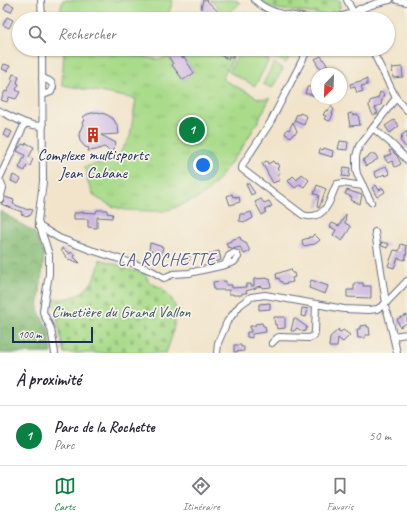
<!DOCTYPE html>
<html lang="fr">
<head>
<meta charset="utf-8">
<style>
	body { margin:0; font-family:Caveat,sans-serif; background:#f2f2f3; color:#2b2b33 }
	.compass { position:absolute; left:311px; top:68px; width:36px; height:36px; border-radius:50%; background:#fff; box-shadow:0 1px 3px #0004; rotate:203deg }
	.scale { position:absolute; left:12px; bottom:10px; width:81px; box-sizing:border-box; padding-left:4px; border:2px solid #1b2f5e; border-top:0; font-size:11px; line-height:14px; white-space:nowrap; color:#1b2f5e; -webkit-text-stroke:3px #f7f3e8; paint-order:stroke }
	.you { position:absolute; left:203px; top:165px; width:14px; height:14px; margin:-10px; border:3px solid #fff; border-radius:50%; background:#1a73e8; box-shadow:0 0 0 6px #1a73e833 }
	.badge { display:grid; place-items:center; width:26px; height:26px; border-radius:50%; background:#0b8043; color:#fff; font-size:13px; font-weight:700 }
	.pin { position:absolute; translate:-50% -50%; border:2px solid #fff; box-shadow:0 1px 4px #0006 }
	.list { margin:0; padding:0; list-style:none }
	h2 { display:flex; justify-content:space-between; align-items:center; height:52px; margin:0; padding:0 16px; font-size:17px }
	h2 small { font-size:13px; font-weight:400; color:#7c7c81 }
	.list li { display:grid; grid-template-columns:26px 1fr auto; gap:12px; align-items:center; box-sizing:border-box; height:60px; padding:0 16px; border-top:1px solid #e1e1e2 }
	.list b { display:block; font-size:15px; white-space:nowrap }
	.list p { margin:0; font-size:13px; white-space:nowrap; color:#7c7c81 }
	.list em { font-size:13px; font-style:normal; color:#7c7c81 }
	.icon { flex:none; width:22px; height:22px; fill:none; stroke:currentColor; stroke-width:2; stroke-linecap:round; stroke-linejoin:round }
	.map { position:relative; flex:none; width:407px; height:353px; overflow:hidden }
	.search { position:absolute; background:#fff; box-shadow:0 1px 3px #0004; left:12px; right:12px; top:12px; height:44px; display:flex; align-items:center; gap:10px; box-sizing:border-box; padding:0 14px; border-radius:22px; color:#7c7c81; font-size:15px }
	.sheet { height:112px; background:#fff }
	nav { display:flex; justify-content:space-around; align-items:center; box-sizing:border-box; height:56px; border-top:1px solid #e1e1e2; background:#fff; font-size:11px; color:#7c7c81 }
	nav a { display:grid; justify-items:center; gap:2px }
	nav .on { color:#0b8043 }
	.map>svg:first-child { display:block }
	.grass { fill:#a9db8a; stroke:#628574 }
	.forest { fill:url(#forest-crowns); stroke:#50756a }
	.cemetery { fill:url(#cemetery-stones); stroke:#628574 }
	.park { fill:url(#park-tufts); stroke:#628574 }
	.building { fill:#cdb7e1 }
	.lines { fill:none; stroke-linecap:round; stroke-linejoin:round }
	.minor-casing { stroke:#666e84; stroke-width:8 }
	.minor { stroke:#fff; stroke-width:6 }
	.labels { text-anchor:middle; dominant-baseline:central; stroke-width:3.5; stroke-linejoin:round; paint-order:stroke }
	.poi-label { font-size:16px; fill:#1b2f5e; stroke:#f7f3e8 }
	.park-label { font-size:16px; fill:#3e5a69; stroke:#f7f3e8 }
	.neighbourhood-label { font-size:17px; letter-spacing:1px; fill:#595f8c; stroke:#f7f3e8 }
</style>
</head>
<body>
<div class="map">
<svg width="407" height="353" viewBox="0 0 407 353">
	<defs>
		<pattern id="forest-crowns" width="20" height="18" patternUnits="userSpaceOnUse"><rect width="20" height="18" fill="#86bb76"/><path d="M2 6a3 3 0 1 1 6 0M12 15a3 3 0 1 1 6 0" fill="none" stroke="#6d9864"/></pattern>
		<pattern id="cemetery-stones" width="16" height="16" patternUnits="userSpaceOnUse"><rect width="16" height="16" fill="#a9db8a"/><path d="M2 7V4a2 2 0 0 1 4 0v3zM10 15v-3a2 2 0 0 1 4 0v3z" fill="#91bc7a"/></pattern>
		<pattern id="park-tufts" width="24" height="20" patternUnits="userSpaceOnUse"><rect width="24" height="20" fill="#a9db8a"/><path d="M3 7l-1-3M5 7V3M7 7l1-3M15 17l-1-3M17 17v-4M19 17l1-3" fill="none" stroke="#91bc7a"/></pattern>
	</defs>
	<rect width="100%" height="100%" fill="#f7f3e8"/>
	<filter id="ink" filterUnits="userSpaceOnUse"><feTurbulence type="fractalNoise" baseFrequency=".025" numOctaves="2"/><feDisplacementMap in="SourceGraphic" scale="8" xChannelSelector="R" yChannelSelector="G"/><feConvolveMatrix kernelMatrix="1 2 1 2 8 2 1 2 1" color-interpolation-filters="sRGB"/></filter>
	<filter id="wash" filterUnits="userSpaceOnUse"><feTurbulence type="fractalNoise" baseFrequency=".012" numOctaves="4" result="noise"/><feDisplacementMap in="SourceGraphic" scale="16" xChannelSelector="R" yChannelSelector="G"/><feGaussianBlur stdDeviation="0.9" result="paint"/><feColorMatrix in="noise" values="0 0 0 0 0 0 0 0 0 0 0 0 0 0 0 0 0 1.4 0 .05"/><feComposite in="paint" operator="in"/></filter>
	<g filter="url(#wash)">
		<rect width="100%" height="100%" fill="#f1e4ca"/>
		<g class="grass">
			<path d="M63,0h110l-6,19h-92l-16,-4z"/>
			<path d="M210,0h26l4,3 -13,13z"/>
			<path d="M241,49h7l21,11 -14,26 -26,-14z"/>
			<path d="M261,49h32l-7,14z"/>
			<path d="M274,63l9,6 -11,19 -9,-4z"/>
		</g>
		<path class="forest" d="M0,211l34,21 10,22 -6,56 10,19 4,24h-52z"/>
		<g class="cemetery">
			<path d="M260,0h80c3,10 -5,15 -14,15l-50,-6 -10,-4z"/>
			<path d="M100,259l21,7 8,4 11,2 5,2 4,8 14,7 8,9 4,8v14l-3,16 -6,17h-102l-10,-51 2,-3c4,0 8,0 13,-1 18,-4 29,-21 31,-39z"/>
		</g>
		<path class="park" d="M64,49h49l41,10h8l6,-3 5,8 -1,1 11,15 11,-8 -10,-15 -2,1 -6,-9h40l3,2 -1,3 9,5 2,-3 4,3 -11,20 36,19 6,1 6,-1 -14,27 -14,23 -29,38 -7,7 -11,6 -23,10 -10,2h-8l-28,-1 -12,-3 -17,-9 -4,-4 -5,-11 -1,-11 -3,-5 32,-8 14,-22 6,-38 -74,-14z"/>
		<g id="blocks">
			<g class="building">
				<path d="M203,0h3l20,19h-14l-11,-11z"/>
				<path d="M7,3l7,3 -3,6 -7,-3z"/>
				<path d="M7,17l6,3 -4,8 -6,-3z"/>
				<path d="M162,49h11l5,7 2,-1 2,3 2,-1 10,16 -11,7 -11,-15 1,-1 -6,-10h-1z"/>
				<path d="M220,49h12l4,2 -3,7 -4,-2 -1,3 -10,-5z"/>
				<path d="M321,56l11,16 -4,2h-4l-4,-7 -1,1 -3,-5 1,-1 -2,-3z"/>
				<path d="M4,64l6,2 -3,5 -5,-2z"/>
				<path d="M402,67l1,10 -10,1 -1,-10z"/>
				<path d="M13,74l6,2 -2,7 2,1 -3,6 4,2 -4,7 -7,-2 -2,5 -6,-2 4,-9 2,1 6,-12 -2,-1z"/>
				<path d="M367,79v6l-6,1 2,5 -6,2 -2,-6 -4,1 -1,-4z"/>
				<path d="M307,87h10v9l-6,-1v-1h-6z"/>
				<path d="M380,92l4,2 -3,9 1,1 -7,4 3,5 -5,2 -4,-9 1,-5 8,-3z"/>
				<path d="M331,106l3,4 -2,3 1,1 -3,7 -6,-2 2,-3 -3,-1 3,-5 2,1z"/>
				<path d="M97,112l8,2 4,2 5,4 4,7 1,7 -18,1 15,8 -4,9 -8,-5 -8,3 -8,1 1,-3 -4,-1 -5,-6 -1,-7 1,-3 3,-7 -1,-2 3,-1 -2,-4 5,-3z"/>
				<path d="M300,113l7,3 -3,9 -10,-4 3,-7 2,1z"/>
				<path d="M352,113l1,2 5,-1 2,11 -10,1 -2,-12z"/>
				<path d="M394,120l5,6 -9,7 -5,-7z"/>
				<path d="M293,122l4,9 -1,2 -3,1 -2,3 -6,-3 2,-5 2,1z"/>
				<path d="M6,129l6,3 -3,6 -6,-3z"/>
				<path d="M407,131v18l-7,-9 3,-3 -2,-1z"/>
				<path d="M340,141l8,1 -1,8 -9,-1z"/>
				<path d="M26,143l8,4 -5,10 4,2 -3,7 -3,-1 -2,6 -6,-3 6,-13 -8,-4 2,-4h1l2,-3 3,1z"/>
				<path d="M324,148l9,3 -1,6 -13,-4 1,-4 3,1z"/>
				<path d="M391,150l6,6 4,8 -6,3 -3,-6 -4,2 -4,-6 7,-3 -2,-3z"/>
				<path d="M372,154h3l3,5 -12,7 -3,-6z"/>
				<path d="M267,161l1,3 5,-3 2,3 2,-1 2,4 -2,1 3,5 -3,2 3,5 -7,3 -11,-20z"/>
				<path d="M386,166l4,8 -4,2 -2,-2 -7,4 -3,-6z"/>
				<path d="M344,167l6,1 -1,9 -7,-1z"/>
				<path d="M302,174l7,6 -5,7 -4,-3 -5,4 -7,-7 5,-5 4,4z"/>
				<path d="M13,175l8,4 -3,5 -7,-3z"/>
				<path d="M248,183l7,10 -4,2 -5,-11z"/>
				<path d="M317,185l9,4 -7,19 -2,-1 2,-12 -5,-1z"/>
				<path d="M376,185l3,5 4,-2 2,4 -8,5 -5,-9z"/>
				<path d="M347,190l15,5 -2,9 -9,-4 1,-3 -7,-3z"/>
				<path d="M232,194l1,3 3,-1v2l3,-1 1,5 -10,3 -3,-9z"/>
				<path d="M5,197l9,3 -1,4 15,6 1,-1 4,1 -3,6 -2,-1 -1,1 -6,-2 1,-2 -21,-8 2,-2z"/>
				<path d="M261,199l3,4 5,-2 3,5 -7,4 1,2 -4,3 -7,-13z"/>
				<path d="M97,210h10v3l6,1 -1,4 -15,-1v11l-9,-1v-8h-14v-6h6v-1l16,1z"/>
				<path d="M251,212l2,6 -7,4 -7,-1 1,-7h5z"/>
				<path d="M346,214l-1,9 5,3v2l-8,13 -9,-6 3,-5 -6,-3 2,-4 7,3z"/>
				<path d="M314,234l6,6 -5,4 -12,2 -1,-6 7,-2 -1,-1h4z"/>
				<path d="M240,237l1,3h1l2,3h2l4,8 -6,3 -4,-7 -8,2 -1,-2 -3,1 -2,-5 5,-2v-1z"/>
				<path d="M381,242l8,2 -2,4 -5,-2z"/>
				<path d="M150,243l13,4 -2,9 -10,-1 1,-4 -3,-1z"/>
				<path d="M401,244l6,2 -1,5 1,1 -2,8 -7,-2 -4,10 -6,-2 6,-16 5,1z"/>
				<path d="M62,248l8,6 1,-2 4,3 -1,2 6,6 -12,-4 -7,-9z"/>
				<path d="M219,251l2,9 -10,3 -2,-9z"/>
				<path d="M184,254h6l-1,8h-9v-6h3z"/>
				<path d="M291,269l1,4h2l1,4 -3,1 1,4 -10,2 -2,-3h-1l-1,-3 -2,1 -1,-5z"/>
				<path d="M267,278v1h3l1,8 -9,1v-2l-6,1v1l-10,3 1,2h-5v2h-9v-1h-4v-4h-15l-1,-8 13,-1v4h6v3l14,-1v-3h5v2h3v-7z"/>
				<path d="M311,280l17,6 -3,8 -16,-6z"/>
				<path d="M354,283h9v3h8v12l-24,-1v-7h7z"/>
				<path d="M270,303v6l-11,1v-6z"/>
				<path d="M302,308l6,1 -2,8 -5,-1z"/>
				<path d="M407,315v8l-7,4 -3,-8z"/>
				<path d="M274,317h11v11l-8,1 -1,-5 -1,1z"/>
				<path d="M294,318l13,9 -3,5 -7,-4 -3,3h-3z"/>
				<path d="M262,323l1,3h2l1,6 -14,2v4l-5,-1v-5h4l-1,-6h5v-2z"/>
				<path d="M367,325v2h2l1,8h-5v3h-7l-1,-9h3v-3z"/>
				<path d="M339,329l-1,2 3,1 2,-2 7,5 -7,7 -5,-4 -1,9h-8l1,-10z"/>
				<path d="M234,345h7v2h3v4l-10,1z"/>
			</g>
		</g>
	</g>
	<g filter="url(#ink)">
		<use href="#blocks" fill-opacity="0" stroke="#666e84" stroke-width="1"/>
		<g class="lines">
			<g class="minor-casing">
				<g id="minor">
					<path d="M41,0l1,19"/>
					<path d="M255,0c16,16 41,16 63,19"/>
					<path d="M347,0l6,12"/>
					<path d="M397,0l10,2"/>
					<path d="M359,9l5,10"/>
					<path d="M332,19c20,-4 37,-16 58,-19"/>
					<path d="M42,49l1,133 -5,39 8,24 3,10v19l-5,30 -1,8 8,17 4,24"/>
					<path d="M308,49l-38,74 -27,41 -1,4v1l61,46c6,2 10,2 16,-1 11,-6 12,-20 18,-30l6,-1 20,3"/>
					<path d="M373,49l2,7 21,42 11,12"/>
					<path d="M42,78c6,2 10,3 11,9l-2,5 -8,3"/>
					<path d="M0,111c14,7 27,15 43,15"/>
					<path d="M373,128l20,17 14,15"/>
					<path d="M0,177l25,-54"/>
					<path d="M0,181l3,7 -3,11"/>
					<path d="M371,202l-14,-28 -1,-6v-12l3,-10 37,-48"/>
					<path d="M39,226l20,12 32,12 44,14 17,7 12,7 2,-1 7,-3 16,-1 36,-8 9,-3 4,-5 -1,-3 -3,-1 -5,3 -4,9"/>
					<path d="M375,232l11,71"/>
					<path d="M384,305l4,9 9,39"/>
					<path d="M393,336l14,-2"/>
					<path d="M272,343l5,-5 2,-1 30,1 5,-2 1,-5 1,-27"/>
					<path d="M217,353l1,-10 9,-21 13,-17 11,-8 14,-2 79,14 25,1 8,-1 7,-4 23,-24"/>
				</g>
			</g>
			<use href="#minor" class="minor"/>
		</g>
	</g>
	<defs>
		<g id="building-bare" transform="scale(1.2)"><path d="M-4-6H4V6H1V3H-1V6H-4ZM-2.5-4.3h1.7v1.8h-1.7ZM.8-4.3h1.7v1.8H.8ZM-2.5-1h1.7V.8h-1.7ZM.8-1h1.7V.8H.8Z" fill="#c8321e" stroke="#f7f3e8" stroke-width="2.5" paint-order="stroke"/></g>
	</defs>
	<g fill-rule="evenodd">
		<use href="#building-bare" x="93" y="135"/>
	</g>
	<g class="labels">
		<g class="poi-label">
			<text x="93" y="155">Complexe multisports<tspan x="93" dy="18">Jean Cabane</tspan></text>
		</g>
		<g class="park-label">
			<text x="121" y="312">Cimetière du Grand Vallon</text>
		</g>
		<g class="neighbourhood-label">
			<text x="167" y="259">LA ROCHETTE</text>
		</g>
	</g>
</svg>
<svg class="compass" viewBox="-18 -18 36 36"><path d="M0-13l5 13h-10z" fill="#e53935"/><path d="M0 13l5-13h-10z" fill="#7c7c81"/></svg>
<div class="scale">100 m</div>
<div class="you"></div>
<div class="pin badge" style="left:192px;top:130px">1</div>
<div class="search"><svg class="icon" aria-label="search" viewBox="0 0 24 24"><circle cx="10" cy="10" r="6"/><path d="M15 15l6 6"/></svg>Rechercher</div>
</div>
<section class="sheet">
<h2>À proximité<small></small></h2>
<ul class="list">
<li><span class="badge">1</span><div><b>Parc de la Rochette</b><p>Parc</p></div><em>50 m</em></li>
</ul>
</section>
<nav>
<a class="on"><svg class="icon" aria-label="map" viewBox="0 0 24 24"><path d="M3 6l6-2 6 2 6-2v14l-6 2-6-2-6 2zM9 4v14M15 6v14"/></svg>Carte</a>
<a><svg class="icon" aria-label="directions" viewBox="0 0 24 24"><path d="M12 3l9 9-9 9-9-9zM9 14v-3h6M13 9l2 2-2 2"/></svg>Itinéraire</a>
<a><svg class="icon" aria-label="saved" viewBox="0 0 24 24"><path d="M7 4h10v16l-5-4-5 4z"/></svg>Favoris</a>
</nav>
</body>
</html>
